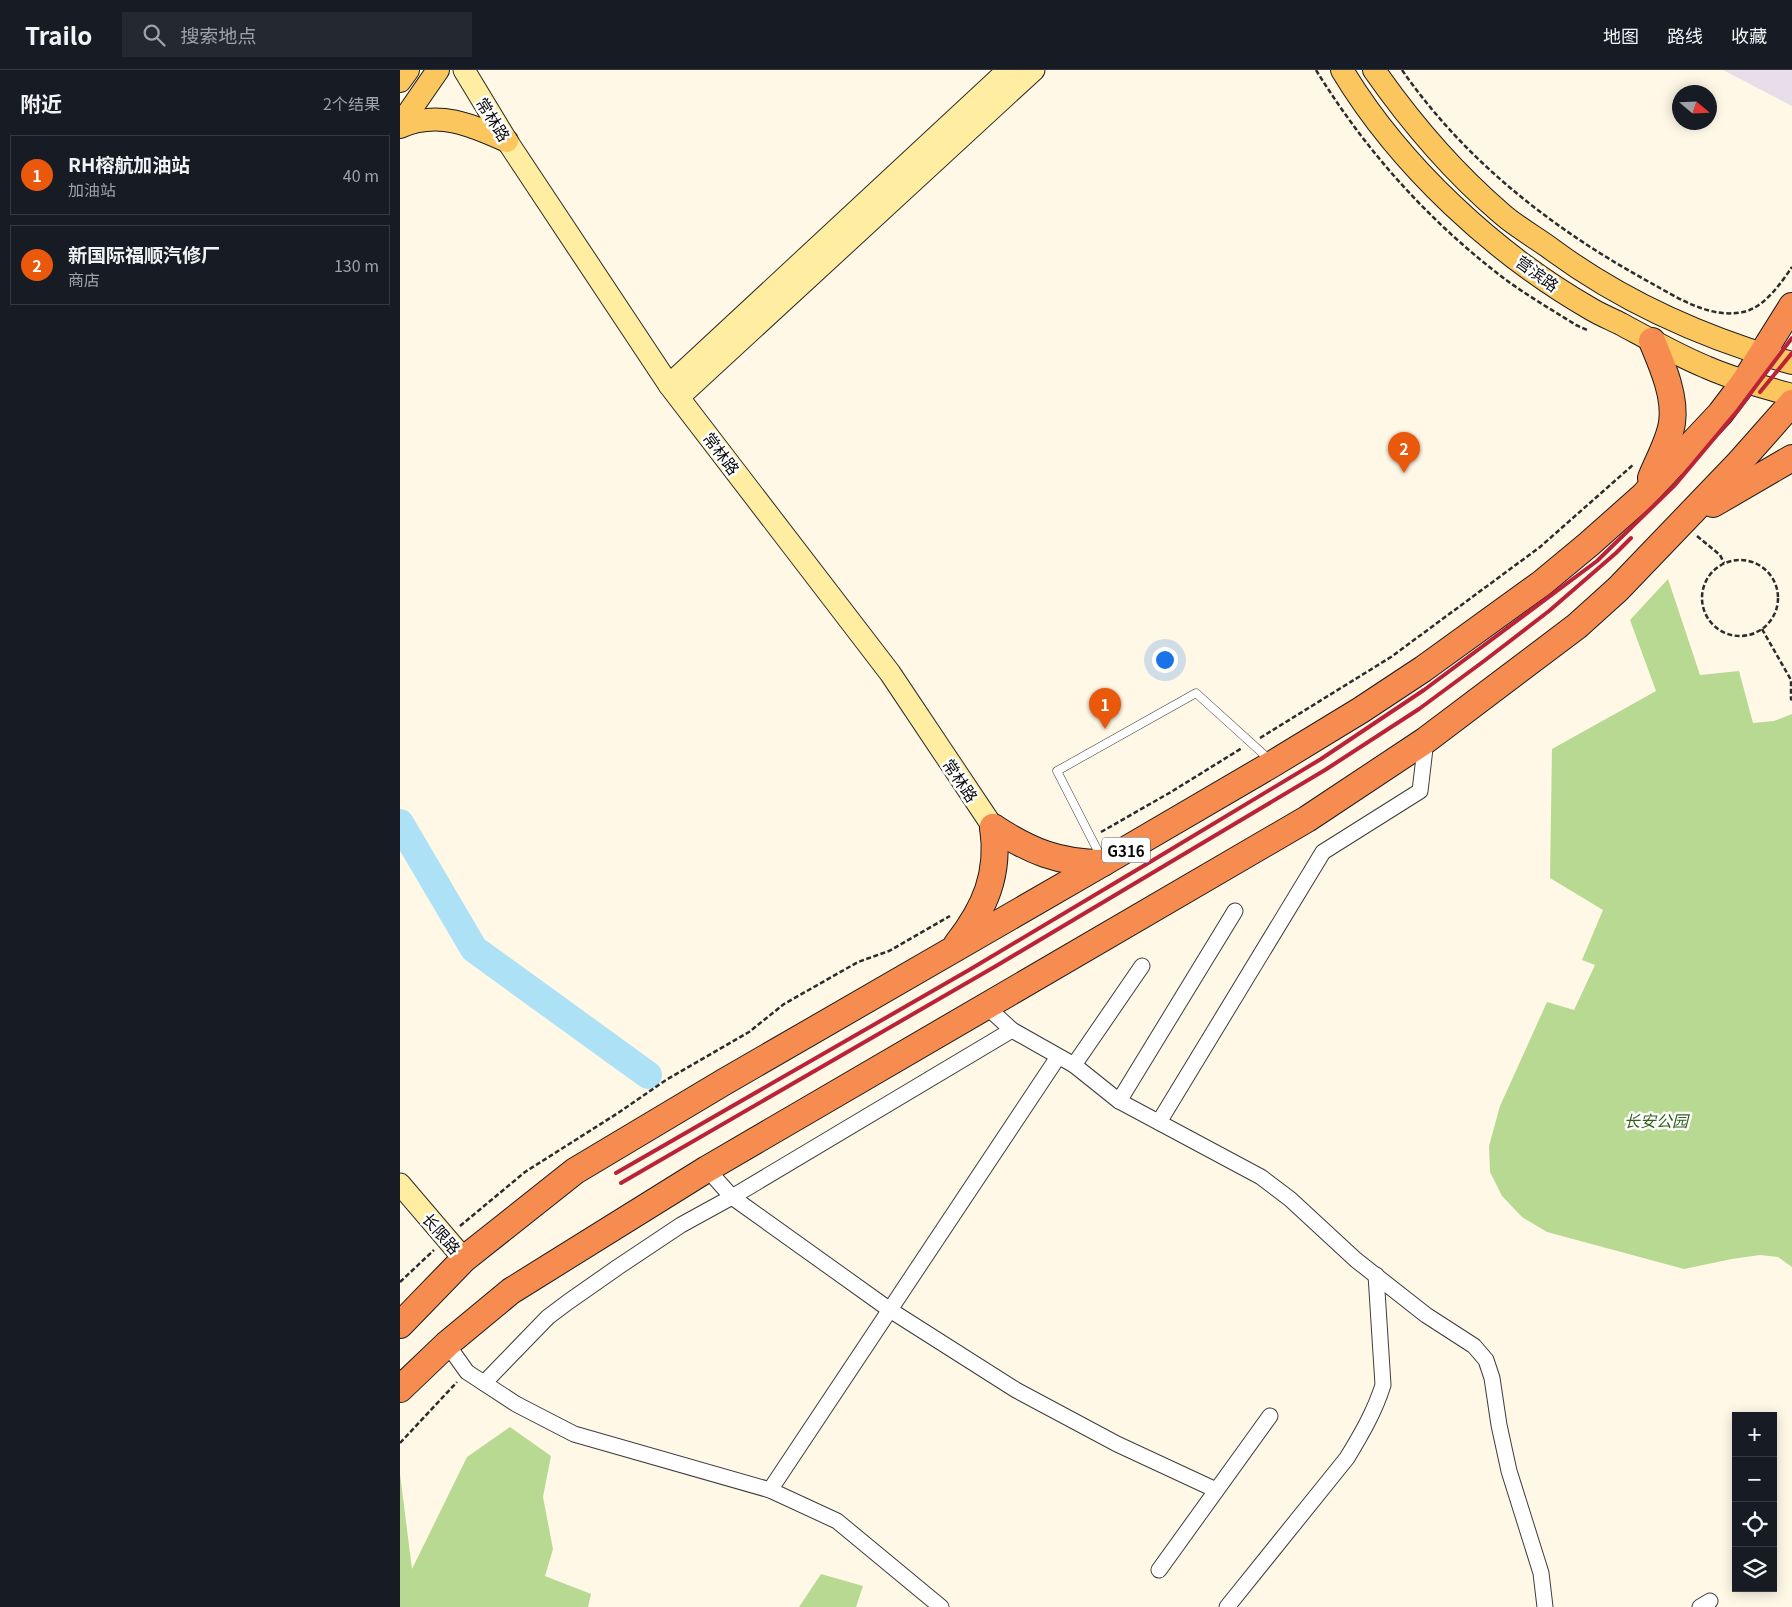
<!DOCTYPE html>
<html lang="zh">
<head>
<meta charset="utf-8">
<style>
	body { margin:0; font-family:Georgia,"Noto Sans SC",serif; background:#242831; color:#f1f3f6 }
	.controls { position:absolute; right:15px; bottom:15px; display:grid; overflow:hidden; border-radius:0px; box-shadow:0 2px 12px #0003 }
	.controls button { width:45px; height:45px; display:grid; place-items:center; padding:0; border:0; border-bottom:1px solid #363941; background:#171b24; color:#f1f3f6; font:25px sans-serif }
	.compass { position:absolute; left:1272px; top:15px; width:45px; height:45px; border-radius:50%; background:#171b24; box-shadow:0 2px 12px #0003; rotate:109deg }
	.you { position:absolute; left:764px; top:589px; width:18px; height:18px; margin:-12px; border:4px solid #fff; border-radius:50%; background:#1a73e8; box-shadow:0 0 0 8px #1a73e833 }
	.badge { display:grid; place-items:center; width:32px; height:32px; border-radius:50%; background:#ea580c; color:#fff; font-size:16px; font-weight:700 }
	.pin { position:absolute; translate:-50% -41px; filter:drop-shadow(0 1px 2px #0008) }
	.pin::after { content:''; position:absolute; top:26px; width:18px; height:15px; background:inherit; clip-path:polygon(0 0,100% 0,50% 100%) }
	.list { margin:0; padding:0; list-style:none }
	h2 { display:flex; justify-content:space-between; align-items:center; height:65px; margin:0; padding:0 20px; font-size:21px }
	h2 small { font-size:16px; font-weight:400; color:#9ea1a6 }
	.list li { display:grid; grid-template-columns:32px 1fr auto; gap:15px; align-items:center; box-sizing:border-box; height:80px; margin:0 10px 10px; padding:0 10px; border:1px solid #363941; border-radius:0px }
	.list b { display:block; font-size:19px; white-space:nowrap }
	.list p { margin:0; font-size:16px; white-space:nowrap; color:#9ea1a6 }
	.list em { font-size:16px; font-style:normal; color:#9ea1a6 }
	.icon { flex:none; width:28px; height:28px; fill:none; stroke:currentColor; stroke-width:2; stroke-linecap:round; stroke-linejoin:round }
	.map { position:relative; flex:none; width:1392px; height:1537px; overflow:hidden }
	header { display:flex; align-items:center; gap:30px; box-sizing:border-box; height:70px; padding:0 25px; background:#171b24; border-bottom:1px solid #363941 }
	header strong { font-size:24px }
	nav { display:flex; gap:28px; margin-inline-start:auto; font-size:18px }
	.search { width:350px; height:45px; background:#242831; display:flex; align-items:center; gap:12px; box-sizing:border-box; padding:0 18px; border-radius:0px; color:#9ea1a6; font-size:19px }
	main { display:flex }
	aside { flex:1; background:#171b24 }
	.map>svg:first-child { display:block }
	.industrial { fill:#e7deea }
	.forest { fill:#b8d991 }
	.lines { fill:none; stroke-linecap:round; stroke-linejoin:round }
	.river { stroke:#ace1f6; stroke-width:28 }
	.lane-casing { stroke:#3d3d3d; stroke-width:9 }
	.street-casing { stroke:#3d3d3d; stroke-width:17 }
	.secondary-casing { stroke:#2c2c2c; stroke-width:23 }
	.primary-casing { stroke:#1b1b1b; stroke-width:24 }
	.highway-casing { stroke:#1b1b1b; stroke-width:28 }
	.path { stroke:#2c2c2c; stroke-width:2.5; stroke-dasharray:5 2.5; stroke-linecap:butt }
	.lane { stroke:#fff; stroke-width:8 }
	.street { stroke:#fff; stroke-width:15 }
	.secondary { stroke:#ffeda2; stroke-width:21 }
	.primary { stroke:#fac65d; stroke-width:22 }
	.highway { stroke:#f68c4f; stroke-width:26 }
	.rail { stroke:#ba2237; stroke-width:4 }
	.labels { text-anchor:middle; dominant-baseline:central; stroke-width:5; stroke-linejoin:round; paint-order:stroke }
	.shield { fill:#fff; stroke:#545454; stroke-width:1 }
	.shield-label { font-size:15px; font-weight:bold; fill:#0a0a0a }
	.street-label { font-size:16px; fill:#0a0a0a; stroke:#fff }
	.park-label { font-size:16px; font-style:italic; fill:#30611b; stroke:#fff }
</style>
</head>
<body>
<header>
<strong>Trailo</strong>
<div class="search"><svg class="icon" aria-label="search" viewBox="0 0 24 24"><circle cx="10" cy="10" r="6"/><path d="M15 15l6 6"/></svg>搜索地点</div>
<nav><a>地图</a><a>路线</a><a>收藏</a></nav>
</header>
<main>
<aside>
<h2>附近<small>2个结果</small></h2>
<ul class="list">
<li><span class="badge">1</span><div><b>RH榕航加油站</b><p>加油站</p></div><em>40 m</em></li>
<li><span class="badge">2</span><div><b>新国际福顺汽修厂</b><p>商店</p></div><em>130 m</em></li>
</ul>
</aside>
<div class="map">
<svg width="1392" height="1537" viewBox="0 0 1392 1537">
	<rect width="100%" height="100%" fill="#fff8e7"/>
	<path class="industrial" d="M1323,0h69v36z"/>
	<g class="forest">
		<path d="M1268,509l32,96 39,-4 14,52 21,-2 18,-7v553l-14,-10 -18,-2 -28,4 -48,10 -137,-37 -25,-15 -20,-21 -12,-24 -1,-26 11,-40 47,-104 27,8 21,-45 -13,-5 21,-50 -53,-32 2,-129 104,-58 -26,-71z"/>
		<path d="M110,1357l41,29 -8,41 10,52 -8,27 46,18 -3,13h-188v-133l12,95 55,-112z"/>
		<path d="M421,1504l42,12 -7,21h-57z"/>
	</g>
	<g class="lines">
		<path class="river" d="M0,753l74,126 174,126"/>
		<g class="lane-casing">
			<path id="lane" d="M701,787l-44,-86 139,-78 74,67"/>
		</g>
		<g class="street-casing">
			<g id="street">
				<path d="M587,937l25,23 62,35 45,36 142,76 29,22 66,61 70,55 48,31 12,14 6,18 7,47 10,46 32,102 4,34"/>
				<path d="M674,995l68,-99"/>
				<path d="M719,1031l116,-190"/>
				<path d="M759,1052l164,-270 97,-61 6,-51"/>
				<path d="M307,1099l25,28 158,113 126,80 101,54 99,46"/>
				<path d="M47,1274l20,28 49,32 58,30 196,56 67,31 104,86"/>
				<path d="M84,1313l64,-66 20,-15 50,-35 63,-42 51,-28 280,-167"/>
				<path d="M370,1420l288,-433"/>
				<path d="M759,1500l111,-154"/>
				<path d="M827,1537l120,-149c14,-23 28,-47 36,-73l-7,-110"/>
				<path d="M1300,1537l10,-6"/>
			</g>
		</g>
		<g class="secondary-casing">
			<g id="secondary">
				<path d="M64,0l43,71 162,244 221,288 103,154"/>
				<path d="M269,315l339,-315"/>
				<path d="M279,327l355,-327"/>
				<path d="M0,1114l64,75"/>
			</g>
		</g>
		<g class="primary-casing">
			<g id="primary">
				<path d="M942,0c57,95 153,184 249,239 10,6 20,10 30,15 28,15 56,31 85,43 27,12 57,20 86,28"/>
				<path d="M974,0c37,53 79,102 128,144 16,14 35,24 52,37 71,52 153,88 238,112"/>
				<path d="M0,11l8,-11"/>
				<path d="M0,55l38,-55"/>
				<path d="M0,57c38,-17 72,-2 107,14"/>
			</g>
		</g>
		<g class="highway-casing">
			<g id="highway">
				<path d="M1251,408c7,-18 18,-36 21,-55 4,-27 -10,-58 -20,-82"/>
				<path d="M1313,434l79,-46"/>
				<path d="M593,757c37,24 65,36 110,36"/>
				<path d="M557,874c28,-36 43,-70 36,-117"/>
				<path d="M0,1255l64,-66 111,-88 149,-89 379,-219 171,-100 87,-53 62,-41 119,-86 47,-39 54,-48 77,-82 25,-33 47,-75"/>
				<path d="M0,1319l47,-45 64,-53 196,-122 600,-350 119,-79 151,-114 41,-37 120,-125 54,-61"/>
			</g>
		</g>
		<g class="path">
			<path d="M916,0c48,78 108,146 181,203 24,19 52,35 79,52l11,5"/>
			<path d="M1002,0c64,92 152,160 249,213 27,15 59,36 92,29 21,-4 38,-29 49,-45"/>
			<path d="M1297,466l23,19 4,8"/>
			<circle cx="1340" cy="528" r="38"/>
			<path d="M1362,559l29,51v19l1,1"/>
			<path d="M860,668l131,-81 149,-110 94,-83"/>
			<path d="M701,762l70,-40 71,-44"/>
			<path d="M60,1156l65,-54 93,-59 48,-33 83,-48 35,-28 74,-42 31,-11 61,-35"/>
			<path d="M0,1212l34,-32"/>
			<path d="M0,1373l57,-61"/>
		</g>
		<use href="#lane" class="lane"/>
		<use href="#street" class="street"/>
		<use href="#secondary" class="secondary"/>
		<use href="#primary" class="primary"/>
		<use href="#highway" class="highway"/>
		<g class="rail">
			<path d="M1360,322l32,-39"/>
			<path d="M216,1103l353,-203 176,-105 176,-106 103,-69 173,-129 78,-76 63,-75 54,-72"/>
			<path d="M221,1113l375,-217 329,-196 94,-61 65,-48 65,-50 67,-58 15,-15"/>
		</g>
	</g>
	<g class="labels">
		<rect class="shield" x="702" y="767.5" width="48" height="25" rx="4"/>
		<g class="shield-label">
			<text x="726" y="780">G316</text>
		</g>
		<g class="street-label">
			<text transform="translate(94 49) rotate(58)">常林路</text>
			<text transform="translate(1138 203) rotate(36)">营滨路</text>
			<text transform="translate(322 383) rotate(53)">常林路</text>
			<text transform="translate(561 710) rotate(56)">常林路</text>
			<text transform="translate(42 1163) rotate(49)">长限路</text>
		</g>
		<g class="park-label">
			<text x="1256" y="1050">长安公园</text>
		</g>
	</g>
</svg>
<div class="controls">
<button>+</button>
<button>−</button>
<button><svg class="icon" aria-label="locate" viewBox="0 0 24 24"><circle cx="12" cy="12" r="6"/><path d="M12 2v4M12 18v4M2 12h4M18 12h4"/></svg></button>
<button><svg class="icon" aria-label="layers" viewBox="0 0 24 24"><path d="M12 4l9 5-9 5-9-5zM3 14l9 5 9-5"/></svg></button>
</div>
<svg class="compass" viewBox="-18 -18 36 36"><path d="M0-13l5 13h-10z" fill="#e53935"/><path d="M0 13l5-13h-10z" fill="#9ea1a6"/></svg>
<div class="you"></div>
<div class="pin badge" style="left:705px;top:659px">1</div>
<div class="pin badge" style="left:1004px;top:403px">2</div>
</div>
</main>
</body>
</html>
